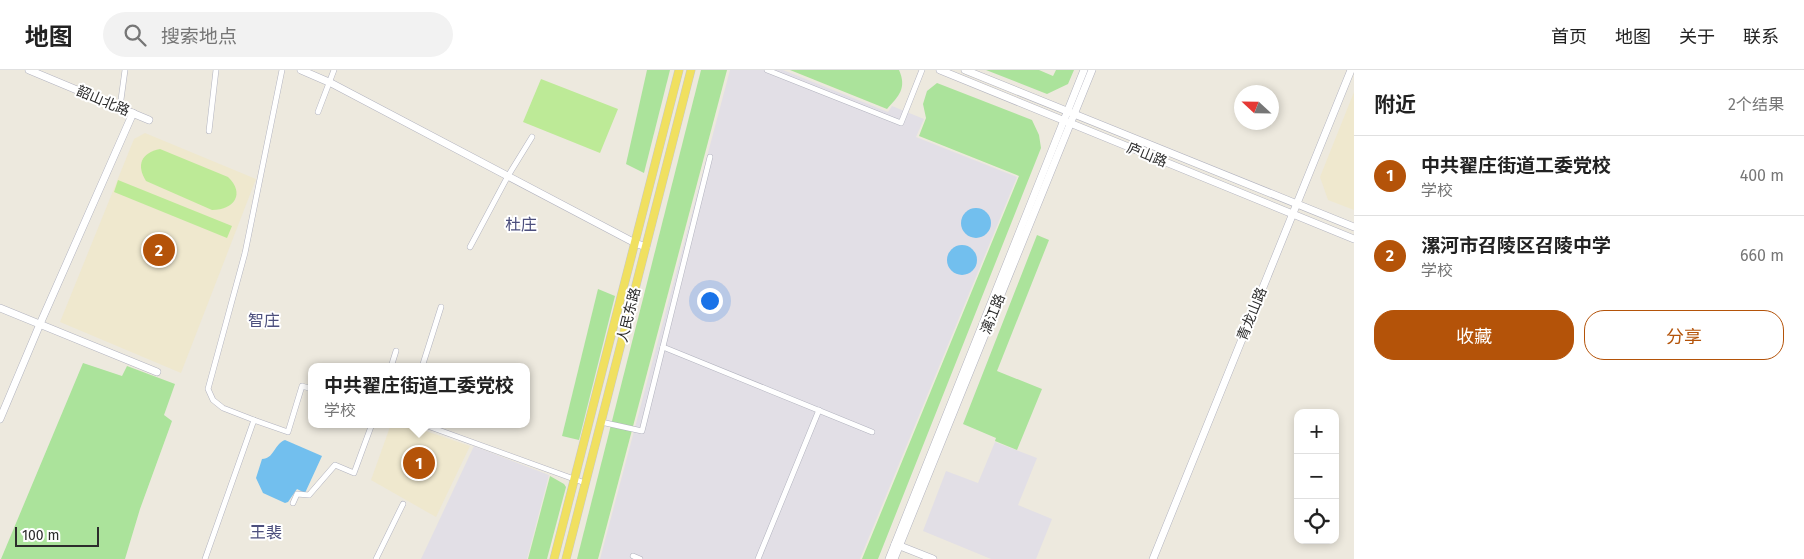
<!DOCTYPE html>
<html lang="zh">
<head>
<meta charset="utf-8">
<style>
	body { margin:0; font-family:"Fira Sans","Noto Sans SC",sans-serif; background:#f2f2f2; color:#222 }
	.controls { position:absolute; right:15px; bottom:15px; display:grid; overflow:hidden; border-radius:10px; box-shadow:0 2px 8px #0003 }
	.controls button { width:45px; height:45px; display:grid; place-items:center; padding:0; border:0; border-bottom:1px solid #e0e0e0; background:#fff; color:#222; font:25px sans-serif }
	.compass { position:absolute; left:1234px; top:15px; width:45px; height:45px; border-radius:50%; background:#fff; box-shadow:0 2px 8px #0003; rotate:292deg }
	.scale { position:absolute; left:15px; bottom:12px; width:84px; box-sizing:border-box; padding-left:5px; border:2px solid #2c2c2c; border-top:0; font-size:14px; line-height:18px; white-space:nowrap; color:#2c2c2c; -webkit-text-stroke:4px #fff; paint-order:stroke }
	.you { position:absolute; left:709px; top:230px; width:18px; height:18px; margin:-12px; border:4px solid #fff; border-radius:50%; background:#1a73e8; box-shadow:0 0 0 8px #1a73e833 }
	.badge { display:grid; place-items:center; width:32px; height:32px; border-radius:50%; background:#b45309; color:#fff; font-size:16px; font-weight:700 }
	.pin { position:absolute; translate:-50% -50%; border:2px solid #fff; box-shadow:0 1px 5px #0006 }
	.popup { position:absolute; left:308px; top:293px; width:222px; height:65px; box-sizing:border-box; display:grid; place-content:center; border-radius:10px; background:#fff; filter:drop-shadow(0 1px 4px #0005); font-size:16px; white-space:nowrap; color:#767676 }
	.popup b { font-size:19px; color:#222 }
	.popup::after { content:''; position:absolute; left:50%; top:100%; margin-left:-10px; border:10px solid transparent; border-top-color:#fff }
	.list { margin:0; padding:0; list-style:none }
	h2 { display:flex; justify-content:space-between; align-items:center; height:65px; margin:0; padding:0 20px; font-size:21px }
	h2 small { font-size:16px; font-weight:400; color:#767676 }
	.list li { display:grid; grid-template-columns:32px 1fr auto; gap:15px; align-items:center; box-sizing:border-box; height:80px; padding:0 20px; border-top:1px solid #e0e0e0 }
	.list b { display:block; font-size:19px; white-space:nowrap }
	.list p { margin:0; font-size:16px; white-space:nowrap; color:#767676 }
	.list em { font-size:16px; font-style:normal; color:#767676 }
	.actions { display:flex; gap:10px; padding:15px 20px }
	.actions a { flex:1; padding:11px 0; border:1px solid #b45309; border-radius:20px; text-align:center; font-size:18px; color:#b45309 }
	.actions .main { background:#b45309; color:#fff }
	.icon { flex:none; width:28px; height:28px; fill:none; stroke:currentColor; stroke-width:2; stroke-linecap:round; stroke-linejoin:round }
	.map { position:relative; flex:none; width:1354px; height:489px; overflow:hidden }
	header { display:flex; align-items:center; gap:30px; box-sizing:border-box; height:70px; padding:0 25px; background:#fff; border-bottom:1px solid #e0e0e0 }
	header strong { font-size:24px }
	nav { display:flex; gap:28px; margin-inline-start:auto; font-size:18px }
	.search { width:350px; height:45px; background:#f2f2f2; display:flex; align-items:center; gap:12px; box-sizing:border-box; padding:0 18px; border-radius:28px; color:#767676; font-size:19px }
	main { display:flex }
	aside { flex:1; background:#fff }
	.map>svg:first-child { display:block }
	.industrial { fill:#e2dfe6 }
	.education { fill:#efe8ce }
	.green { fill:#abe39b }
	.pitch { fill:#bdea97 }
	.water { fill:#72bfee }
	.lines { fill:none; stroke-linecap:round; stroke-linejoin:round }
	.street-casing { stroke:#b2b3bf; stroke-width:6 }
	.secondary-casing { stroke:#b2b3bf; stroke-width:8 }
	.primary-casing { stroke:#c8c8c8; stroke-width:9 }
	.street { stroke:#fff; stroke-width:5 }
	.secondary { stroke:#fff; stroke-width:7 }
	.primary { stroke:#f0e060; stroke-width:8 }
	.labels { text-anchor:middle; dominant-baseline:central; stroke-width:4; stroke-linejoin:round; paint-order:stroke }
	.street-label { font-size:14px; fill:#2c2c2c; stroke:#fff }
	.quarter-label { font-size:16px; fill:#4c4f7d; stroke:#fff }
</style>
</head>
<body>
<header>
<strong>地图</strong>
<div class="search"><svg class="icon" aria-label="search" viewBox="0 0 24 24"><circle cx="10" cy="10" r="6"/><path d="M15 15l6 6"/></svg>搜索地点</div>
<nav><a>首页</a><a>地图</a><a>关于</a><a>联系</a></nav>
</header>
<main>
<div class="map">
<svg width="1354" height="489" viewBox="0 0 1354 489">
	<rect width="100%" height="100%" fill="#ede9de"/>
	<g class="industrial">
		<path d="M730,0h53l105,42 4,-6 32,13 -8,18 101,40 -157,382h-260z"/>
		<path d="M995,372l42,16 -19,47 34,14 -16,40h-45l-68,-28 23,-60 32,12z"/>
		<path d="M474,376l75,29 -22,84h-106z"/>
	</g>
	<g class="education">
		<path d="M1354,22v118l-26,-10 -8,-23z"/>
		<path d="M145,63l111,46 -75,194 -121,-51 74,-183z"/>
		<path d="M391,354h14l65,22 -34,71 -65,-37z"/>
	</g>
	<g class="green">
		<path d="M647,0h23l-26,103 -18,-9z"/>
		<path d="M701,0h26l-129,489h-21z"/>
		<path d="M790,0h109c8,18 0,26 -12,39z"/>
		<path d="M986,0h53l14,6 3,-6h18l-6,14 -21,10z"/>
		<path d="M937,13l95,37 7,15 2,13 -163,411h-16l157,-383 -100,-40 7,-18 -3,-14 4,-13z"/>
		<path d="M1037,165l12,5 -52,131 45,18 -25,61 -22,-9 1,-3 -33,-14z"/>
		<path d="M598,219l17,7 -36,144 -17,-4z"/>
		<path d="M83,293l39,13 5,-10 48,18 -11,31 8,6 -32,88 -15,50h-124z"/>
		<path d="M550,406l14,8 2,3 -19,72h-19z"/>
	</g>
	<g class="pitch">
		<path d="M541,9l77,30 -18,44 -77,-31z"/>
		<path d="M160,79l68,28c17,16 7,33 -16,33l-66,-29c-10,-16 -5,-28 14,-32z"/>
		<path d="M118,110l114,46 -5,12 -113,-46z"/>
	</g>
	<g class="water">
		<circle cx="976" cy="153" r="15"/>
		<circle cx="962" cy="190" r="15"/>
		<path d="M285,370l37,16 -17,37 -8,-4 -9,13 -3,1 -22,-10 -7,-15 6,-19c12,0 12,-15 23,-19z"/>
	</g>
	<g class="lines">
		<g class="street-casing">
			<g id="street">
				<path d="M767,0l134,53 21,-53"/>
				<path d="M120,37l5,-37"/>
				<path d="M318,42l16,-42"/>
				<path d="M209,61l7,-61"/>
				<path d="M470,177l38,-71 24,-39"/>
				<path d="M663,277l209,85"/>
				<path d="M391,297l5,-16"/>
				<path d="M422,297l19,-60"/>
				<path d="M254,350l-31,-12 -10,-8 -5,-11 37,-136 37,-183"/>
				<path d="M601,352l41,9 68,-274"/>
				<path d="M422,354l163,59"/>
				<path d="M293,433l4,-9 12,1 26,-30 19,8 18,-49"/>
				<path d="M633,486l7,3"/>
				<path d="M205,489l49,-139 34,12 14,-46 10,3"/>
				<path d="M376,489l27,-55"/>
				<path d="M758,489l61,-149"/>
			</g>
		</g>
		<g class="secondary-casing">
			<g id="secondary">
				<path d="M29,0l120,50"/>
				<path d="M301,0l30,13 304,160 11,4"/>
				<path d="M940,0l414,169"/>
				<path d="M965,0l389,157"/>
				<path d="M0,238l157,64"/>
				<path d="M0,349l40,-95 93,-211"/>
				<path d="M895,474l38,15"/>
				<path d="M889,489l195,-489"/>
				<path d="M894,489l198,-489"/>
				<path d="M1153,489l198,-489"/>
			</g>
		</g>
		<g class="primary-casing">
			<g id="primary">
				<path d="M554,489l125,-489"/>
				<path d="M566,489l125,-489"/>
			</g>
		</g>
		<use href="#street" class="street"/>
		<use href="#secondary" class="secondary"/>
		<use href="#primary" class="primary"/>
	</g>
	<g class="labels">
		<g class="street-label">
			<text transform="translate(103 31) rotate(23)">韶山北路</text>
			<text transform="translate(1147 85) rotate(22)">庐山路</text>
			<text transform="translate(993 244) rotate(-68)">漓江路</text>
			<text transform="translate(1252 244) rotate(-68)">青龙山路</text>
			<text transform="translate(629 245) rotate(-76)">人民东路</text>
		</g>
		<g class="quarter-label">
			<text x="521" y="154">杜庄</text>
			<text x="264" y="250">智庄</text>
			<text x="266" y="462">王裴</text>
		</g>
	</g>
</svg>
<div class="controls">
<button>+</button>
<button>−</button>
<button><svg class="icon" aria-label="locate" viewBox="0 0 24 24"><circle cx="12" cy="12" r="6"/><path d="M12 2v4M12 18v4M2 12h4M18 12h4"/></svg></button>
</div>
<svg class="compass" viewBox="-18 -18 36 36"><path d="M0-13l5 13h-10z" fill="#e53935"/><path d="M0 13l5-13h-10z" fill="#767676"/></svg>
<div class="scale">100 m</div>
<div class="you"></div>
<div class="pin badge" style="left:419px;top:393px">1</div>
<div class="popup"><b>中共翟庄街道工委党校</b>学校</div>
<div class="pin badge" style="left:159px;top:180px">2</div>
</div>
<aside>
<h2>附近<small>2个结果</small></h2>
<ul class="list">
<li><span class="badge">1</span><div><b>中共翟庄街道工委党校</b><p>学校</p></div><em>400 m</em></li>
<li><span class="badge">2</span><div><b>漯河市召陵区召陵中学</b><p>学校</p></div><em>660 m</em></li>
</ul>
<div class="actions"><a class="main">收藏</a><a>分享</a></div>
</aside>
</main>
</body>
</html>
